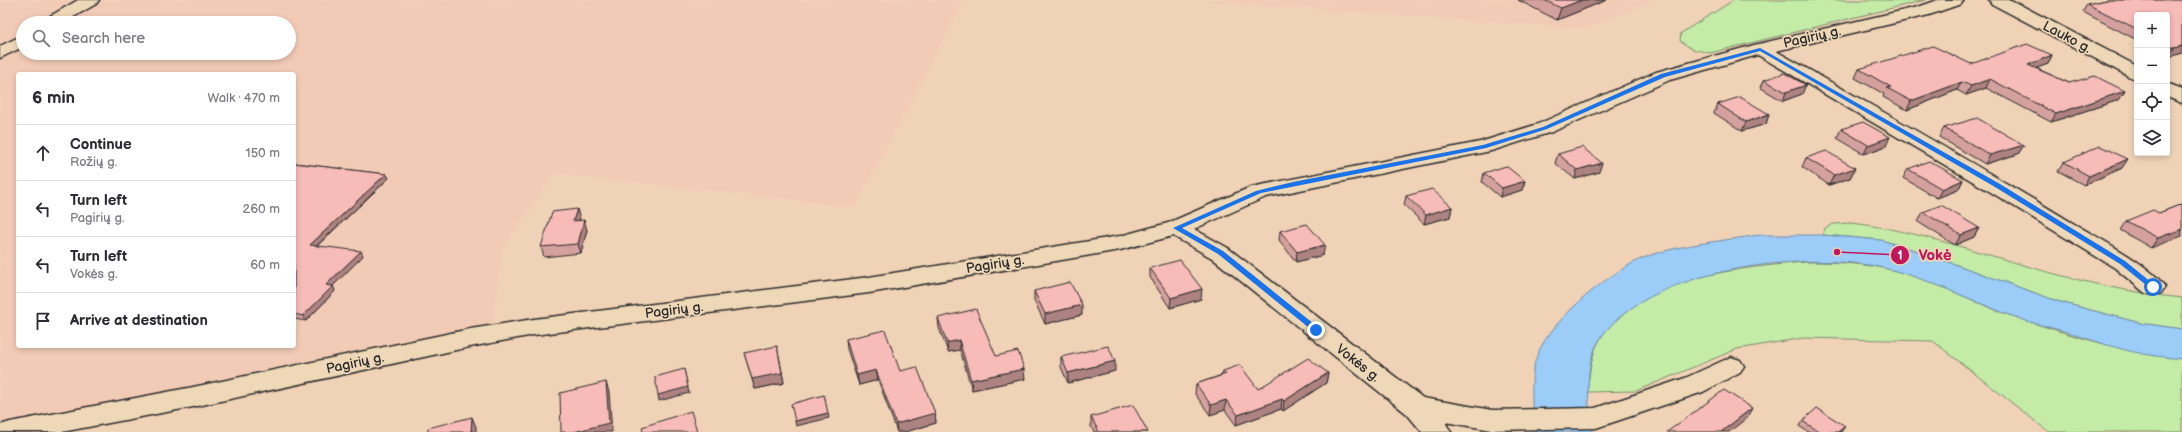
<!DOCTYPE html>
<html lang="en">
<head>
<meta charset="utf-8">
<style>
	body { margin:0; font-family:"Balsamiq Sans",sans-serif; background:#f2f2f3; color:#2b2b33 }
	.controls { position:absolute; right:12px; top:12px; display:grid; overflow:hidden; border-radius:4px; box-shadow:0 2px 6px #0003 }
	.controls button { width:36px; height:36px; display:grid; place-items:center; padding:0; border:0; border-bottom:1px solid #e1e1e2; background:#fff; color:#2b2b33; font:20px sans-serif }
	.stop { position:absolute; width:12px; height:12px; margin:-9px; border:3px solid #1a73e8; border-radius:50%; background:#fff }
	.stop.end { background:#1a73e8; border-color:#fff; box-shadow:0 1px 4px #0008 }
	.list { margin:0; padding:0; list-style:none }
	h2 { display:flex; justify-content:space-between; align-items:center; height:52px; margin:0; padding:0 16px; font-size:17px }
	h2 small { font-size:13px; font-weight:400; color:#7c7c81 }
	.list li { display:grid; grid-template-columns:26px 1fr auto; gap:12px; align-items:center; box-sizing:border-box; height:56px; padding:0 16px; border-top:1px solid #e1e1e2 }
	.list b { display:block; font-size:15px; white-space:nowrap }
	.list p { margin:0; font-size:13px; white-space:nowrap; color:#7c7c81 }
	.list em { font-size:13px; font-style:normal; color:#7c7c81 }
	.icon { flex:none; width:22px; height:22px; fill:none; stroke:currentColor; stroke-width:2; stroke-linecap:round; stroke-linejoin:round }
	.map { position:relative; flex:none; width:2182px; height:432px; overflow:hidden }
	.search { position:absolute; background:#fff; box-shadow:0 2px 6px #0003; left:16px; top:16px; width:280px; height:44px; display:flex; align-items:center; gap:10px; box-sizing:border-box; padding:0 14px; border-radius:22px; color:#7c7c81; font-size:15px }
	.panel { position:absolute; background:#fff; box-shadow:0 2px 6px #0003; left:16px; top:72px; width:280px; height:276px; border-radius:4px }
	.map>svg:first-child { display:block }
	.built { fill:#f2cbb7; fill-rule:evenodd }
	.green { fill:#c4eca7; stroke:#788c69 }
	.water { fill:#9bcdf8; stroke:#6e8ca6 }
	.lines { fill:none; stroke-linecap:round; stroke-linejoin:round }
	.minor-casing { stroke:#2b2b2b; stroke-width:3 }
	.minor { fill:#eed8b7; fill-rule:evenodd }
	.wall { fill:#d4a19e; stroke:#2b2b2b }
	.shaded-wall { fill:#ad8381; stroke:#2b2b2b }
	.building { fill:#f7bbb8; stroke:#2b2b2b }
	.route { fill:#1a73e8 }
	.labels { text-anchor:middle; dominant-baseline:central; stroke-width:3.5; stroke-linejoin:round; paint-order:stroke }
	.street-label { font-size:14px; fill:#2b2b2b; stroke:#eed8b7 }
	.leader { fill:none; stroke:#c2185b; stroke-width:1.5 }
	.callout-dot { fill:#c2185b; stroke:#eed8b7; stroke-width:1.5 }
	.mark-label { font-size:12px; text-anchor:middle; font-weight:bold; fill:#fff }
	.callout-label { font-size:15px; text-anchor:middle; font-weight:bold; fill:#c2185b; stroke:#eed8b7; stroke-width:3.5; stroke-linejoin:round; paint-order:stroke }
</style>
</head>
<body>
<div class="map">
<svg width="2182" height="432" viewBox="0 0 2182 432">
	<rect width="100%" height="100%" fill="#f0d2b7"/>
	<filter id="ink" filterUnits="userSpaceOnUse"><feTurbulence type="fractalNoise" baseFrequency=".025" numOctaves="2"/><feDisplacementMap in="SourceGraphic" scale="8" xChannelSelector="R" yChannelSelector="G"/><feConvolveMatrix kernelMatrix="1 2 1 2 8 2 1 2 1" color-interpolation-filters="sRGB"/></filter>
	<g filter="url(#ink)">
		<g class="built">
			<path d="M0,0h964l-109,207 -301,-33 -52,76 -9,75 -493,99zM23,23h266v30h-266zM18,74h276v272h-276z"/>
			<path d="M1201,0h452l-65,28 -50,-2z"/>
		</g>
		<g class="green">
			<path d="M1734,0h191l-215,53 -18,-4 -12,-8 1,-8z"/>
			<path d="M1851,223c73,8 141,35 212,53 39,10 79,18 119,22v31l-42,-6 -80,-21 -139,-50 -40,-12 -58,-5 2,-7 9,-4z"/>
			<path d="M1806,262c34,0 69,2 102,12 37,11 70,31 107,43 54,18 110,35 167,42v73h-133l-116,-91 -130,-3 -66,11 -101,42 -49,1c3,-20 4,-43 18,-60 46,-57 134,-64 201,-70z"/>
		</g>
		<path class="water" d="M1759,235h64l58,5 40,12 139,50 80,21 42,6v30c-13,-1 -26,-3 -39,-5 -26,-5 -51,-14 -76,-22 -18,-5 -37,-9 -55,-16 -46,-17 -89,-41 -138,-50 -75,-14 -218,3 -269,66 -23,28 -17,67 -13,100h-58c-1,-25 -6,-55 4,-79 15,-35 75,-84 110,-97 35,-12 75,-15 111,-21z"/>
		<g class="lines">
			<g class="minor-casing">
				<g id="minor">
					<path d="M78,0h21l-3,4 -33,19h-21l3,-4z"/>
					<path d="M1938,0h26l-3,4 -32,11 -153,36c99,56 198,112 295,171 24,14 80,43 94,65l-4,6 -8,2 -8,-2 -30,-25 -126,-77 -231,-136 -88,25 -118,52 -61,19 -225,46 -72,32 34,19 195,150 69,12 103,-2 90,-30 46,-21 9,3 4,6 -4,6 -37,20 -107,36 -104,2 -47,-8 6,10h-29l-15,-18 -195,-156 -39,-22 -53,14 -251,43 -335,42 -64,12 -277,60 -131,25h-62v-7l10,-3 183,-35 277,-58 64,-10 335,-42 251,-41 48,-13 83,-36 229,-45 58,-18 118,-52 98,-27 164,-38z"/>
					<path d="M1989,0h22l126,66v13l-7,-2 -138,-73z"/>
					<path d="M23,35v12l-23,11v-12z"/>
					<path d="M2167,83l15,6v14l-15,-6z"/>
				</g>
			</g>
			<use href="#minor" class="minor"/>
		</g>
		<g class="wall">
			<path d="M1518,0h89l-50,20z"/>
			<path d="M2107,0h75v53l-13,4 -2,-1v-41h-30v25l-54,-28 4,-8z"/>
			<path d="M2052,55l-4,9 -12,4 33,15 56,8 -6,9 -68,22 -65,-34 -20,7 -9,-5 -50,20 -24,-13 1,-3 -29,-16 4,-9 112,-5z"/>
			<path d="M1764,80l38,14 -19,7 -22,-13z"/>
			<path d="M1718,104l51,10 -3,10 -24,7 -28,-18z"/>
			<path d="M1944,128l80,17 -6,9 -33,10 -46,-27z"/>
			<path d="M1841,129l45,17 -22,8 -27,-16z"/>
			<path d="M1558,154l41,18 -24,7 -20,-16z"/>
			<path d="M1806,158l49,10 -5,10 -21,7 -27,-18z"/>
			<path d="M2064,162l58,6 -38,17 -26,-14z"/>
			<path d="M294,163l92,11 3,4 -72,68 46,10 -30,30 2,5 -29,30 -12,-2z"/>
			<path d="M1908,169l55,11 -5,10 -21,8 -34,-20z"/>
			<path d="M1484,173l41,8 -3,9 -22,7 -18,-15z"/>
			<path d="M1406,196l46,11 -2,10 -26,7 -20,-19z"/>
			<path d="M2182,204l-31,44 -31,-18 6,-9 33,-8z"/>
			<path d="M1923,212l56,16 -5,9 -19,8 -37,-23z"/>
			<path d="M580,219l-1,2 8,9 -6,23 -37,4 -3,-10z"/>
			<path d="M1280,231l43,24 -27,7 -17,-22z"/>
			<path d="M1150,268l51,31 -31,9 -20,-31z"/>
			<path d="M1034,291l48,24 -37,9 -11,-24z"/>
			<path d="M938,318l58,38 29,23 -53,11 -12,-40 -12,2 -9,-24z"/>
			<path d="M846,339l54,32 35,42 1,10 -31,9h-8l-19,-52 -19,5 -12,-36z"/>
			<path d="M744,353l35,3 5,27 -29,6z"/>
			<path d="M1061,357l54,14 -47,12 -7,-16z"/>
			<path d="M1223,371l35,18 70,-16 -2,10 -43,28 -2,-2 -45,16 -11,-15 -15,5 -15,-21 1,-10 26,-9z"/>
			<path d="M1091,417l57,15h-54l-3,-5z"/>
			<path d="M1802,421l40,10 -1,1h-33l-9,-6z"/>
		</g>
		<g class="shaded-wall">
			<path d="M1582,0h25l-50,20 4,-12z"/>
			<path d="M2182,46v7l-13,4 5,-9z"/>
			<path d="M2052,55l-4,9 -25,9 5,-8z"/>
			<path d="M1990,79l-4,9 -20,7 5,-9z"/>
			<path d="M1962,82l-5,8 -50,20 4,-9z"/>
			<path d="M1806,85l-4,9 -19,7 3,-9z"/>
			<path d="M2125,91l-6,9 -68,22 5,-8z"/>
			<path d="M1769,114l-3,10 -24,7 4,-9z"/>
			<path d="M1890,137l-4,9 -22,8 4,-9z"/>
			<path d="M2024,145l-6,9 -33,10 5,-9z"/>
			<path d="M2128,159l-6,9 -38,17 5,-9z"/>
			<path d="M1602,163l-3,9 -24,7 2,-9z"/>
			<path d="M1855,168l-5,10 -21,7 5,-10z"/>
			<path d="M386,174l3,4 -77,72 -2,-5z"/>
			<path d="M1963,180l-5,10 -21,8 5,-9z"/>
			<path d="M1525,181l-3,9 -22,7 2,-9z"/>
			<path d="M1452,207l-2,10 -26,7 2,-9z"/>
			<path d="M577,209l3,10 -4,12 -3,-10z"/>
			<path d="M584,220l3,10 -6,23 -3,-9z"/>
			<path d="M1979,228l-5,9 -19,8 6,-10z"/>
			<path d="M2182,229v7l-31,12 7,-10z"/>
			<path d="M1325,245l-2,10 -27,7 1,-10z"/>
			<path d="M361,251l2,5 -30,30 2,5 -29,30 -3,-5 23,-31z"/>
			<path d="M1202,289l-1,10 -31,9 1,-10z"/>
			<path d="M1082,305v10l-37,9v-10z"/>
			<path d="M959,340l1,10 -12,2 -1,-9z"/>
			<path d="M777,346l7,37 -29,6 -3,-10z"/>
			<path d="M1115,361v10l-47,12v-10z"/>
			<path d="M684,369l5,24 -30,8 -1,-6z"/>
			<path d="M1024,369l1,10 -53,11 -1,-10z"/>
			<path d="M876,370l2,10 -19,5 -2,-10z"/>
			<path d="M1328,373l-2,10 -43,28 1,-10z"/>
			<path d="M606,382l3,10 3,40h-38z"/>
			<path d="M1282,399l-1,10 -45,16 2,-10z"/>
			<path d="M1226,400l-1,10 -15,5 1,-10z"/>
			<path d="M1752,408l-5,10 -18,14h-8z"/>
			<path d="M828,413l1,5 -33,8 -1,-5z"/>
			<path d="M935,413l1,10 -31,9h-8l-1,-8z"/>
			<path d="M472,417l4,10v5h-5z"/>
			<path d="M1845,426l-3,5 -1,1h-3z"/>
		</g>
		<g class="building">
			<path d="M1544,0h38l-21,8z"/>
			<path d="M2107,0h75v46l-8,2 -7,-3v-30h-30v14l-50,-25z"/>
			<path d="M2027,44l25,11 -24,10 41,18 26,-7 30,15 -69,23 -66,-35 -19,7 -9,-4 -51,19 -24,-13 4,-1 -32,-18 74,-23 38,18z"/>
			<path d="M1784,73l22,12 -20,7 -22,-12z"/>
			<path d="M1740,97l29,17 -23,8 -28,-18z"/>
			<path d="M1977,118l47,27 -34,10 -46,-27z"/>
			<path d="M1863,122l27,15 -22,8 -27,-16z"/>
			<path d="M2100,146l28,13 -39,17 -25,-14z"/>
			<path d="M1582,147l20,16 -25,7 -19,-16z"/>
			<path d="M1826,151l29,17 -21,7 -28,-17z"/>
			<path d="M1929,161l34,19 -21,9 -34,-20z"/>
			<path d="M294,163l92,11 -76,71 51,6 -35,34 7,1 -30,30 -9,-2z"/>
			<path d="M1506,166l19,15 -23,7 -18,-15z"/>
			<path d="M1432,189l20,18 -26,8 -20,-19z"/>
			<path d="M2182,204v25l-24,9 -32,-17 27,-11 6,3z"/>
			<path d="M1941,205l38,23 -18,7 -38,-23z"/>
			<path d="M577,209l-4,12 11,-1 -6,24 -37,3 11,-35z"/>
			<path d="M1307,224l18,21 -28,7 -17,-21z"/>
			<path d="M1180,260l22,29 -31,9 -21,-30z"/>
			<path d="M1070,282l12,23 -37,9 -11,-23z"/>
			<path d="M976,309l20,47 22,-5 6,18 -53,11 -12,-40 -12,3 -9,-25z"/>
			<path d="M885,330l15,41 17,-4 18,46 -39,11 -20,-54 -19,5 -11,-36z"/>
			<path d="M777,346l5,27 -30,6 -8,-26z"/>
			<path d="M1108,346l7,15 -47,12 -7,-16z"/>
			<path d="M1308,358l20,15 -44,28 -2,-2 -44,16 -12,-15 -15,5 -15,-21 30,-10 -3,-3 17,-6 18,24z"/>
			<path d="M684,369l4,18 -30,8 -3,-18z"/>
			<path d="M606,382l3,41 -35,9h-13l-1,-39z"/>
			<path d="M1724,390l28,18 -31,24h-54z"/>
			<path d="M824,395l4,18 -33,8 -4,-17z"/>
			<path d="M1133,405l15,27h-49l-8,-15z"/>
			<path d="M1817,408l28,18 -7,6h-18l-18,-11z"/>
			<path d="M691,411l6,20 -3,1h-51l-1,-5z"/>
			<path d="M472,417l-1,15h-43v-4z"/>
		</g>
	</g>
	<path class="route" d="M1760,48l240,136 125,77 32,26 -6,2 -31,-25 -125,-77 -235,-136 -95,26 -118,52 -61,19 -225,45 -79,35 41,23 96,77v3h-6l-95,-77 -45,-26 83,-37 37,-9 190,-37 60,-18 118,-53z"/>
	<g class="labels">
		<g class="street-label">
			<text transform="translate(1812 37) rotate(-13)">Pagirių g.</text>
			<text transform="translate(2067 37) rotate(28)">Lauko g.</text>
			<text transform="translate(995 264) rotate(-9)">Pagirių g.</text>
			<text transform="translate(674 310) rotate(-7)">Pagirių g.</text>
			<text transform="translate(355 363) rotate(-12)">Pagirių g.</text>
			<text transform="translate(1358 363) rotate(38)">Vokės g.</text>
		</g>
	</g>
	<path class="leader" d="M1837 252L1900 255"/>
	<g class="callout-dot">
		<circle cx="1837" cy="252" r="4"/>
		<circle cx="1900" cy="255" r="10"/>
	</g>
	<g class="mark-label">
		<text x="1900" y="259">1</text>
	</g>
	<g class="callout-label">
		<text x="1935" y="260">Vokė</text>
	</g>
</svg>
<div class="controls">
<button>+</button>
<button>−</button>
<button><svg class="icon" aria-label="locate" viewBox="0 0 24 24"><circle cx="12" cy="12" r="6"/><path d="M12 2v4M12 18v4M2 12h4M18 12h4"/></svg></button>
<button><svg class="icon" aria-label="layers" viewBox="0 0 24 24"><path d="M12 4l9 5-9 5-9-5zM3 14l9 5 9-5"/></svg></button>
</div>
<div class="stop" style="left:2153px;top:287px"></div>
<div class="stop end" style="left:1316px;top:330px"></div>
<div class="search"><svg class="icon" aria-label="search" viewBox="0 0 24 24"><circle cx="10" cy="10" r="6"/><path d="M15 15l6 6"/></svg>Search here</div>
<section class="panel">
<h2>6 min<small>Walk · 470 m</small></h2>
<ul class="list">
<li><svg class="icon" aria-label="ahead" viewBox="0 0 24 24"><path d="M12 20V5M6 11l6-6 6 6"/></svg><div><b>Continue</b><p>Rožių g.</p></div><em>150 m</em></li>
<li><svg class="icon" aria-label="left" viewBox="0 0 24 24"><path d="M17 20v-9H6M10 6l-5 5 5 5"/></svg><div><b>Turn left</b><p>Pagirių g.</p></div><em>260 m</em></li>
<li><svg class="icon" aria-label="left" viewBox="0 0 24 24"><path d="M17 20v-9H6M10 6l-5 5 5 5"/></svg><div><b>Turn left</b><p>Vokės g.</p></div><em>60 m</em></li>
<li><svg class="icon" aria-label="arrive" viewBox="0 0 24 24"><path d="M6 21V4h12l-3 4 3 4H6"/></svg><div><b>Arrive at destination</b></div></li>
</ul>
</section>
</div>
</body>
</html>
